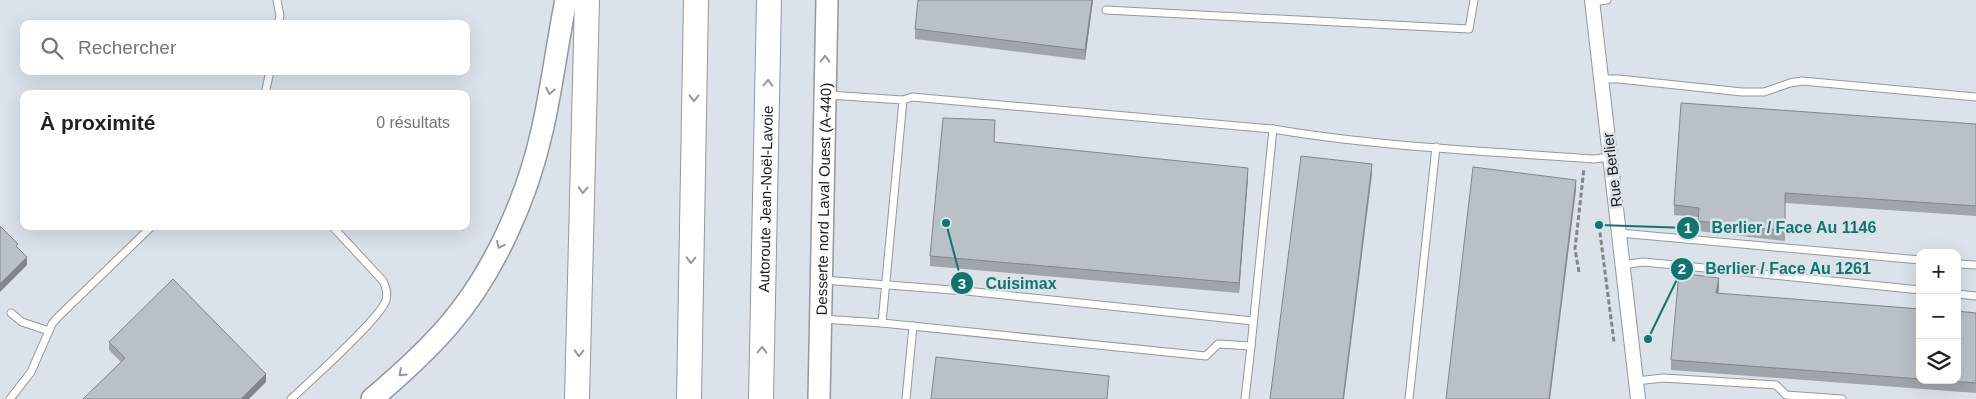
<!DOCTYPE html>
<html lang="fr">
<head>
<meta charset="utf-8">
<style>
	body { margin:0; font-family:Arial,sans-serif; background:#f2f2f2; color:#202124 }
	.controls { position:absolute; right:15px; bottom:15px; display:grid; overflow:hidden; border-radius:10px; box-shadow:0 5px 20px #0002 }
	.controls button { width:45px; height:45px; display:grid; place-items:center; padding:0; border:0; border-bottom:1px solid #e0e0e0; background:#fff; color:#202124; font:25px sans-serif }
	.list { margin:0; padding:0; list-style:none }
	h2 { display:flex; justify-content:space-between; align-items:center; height:65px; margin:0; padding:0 20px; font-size:21px }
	h2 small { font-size:16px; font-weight:400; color:#757577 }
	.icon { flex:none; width:28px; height:28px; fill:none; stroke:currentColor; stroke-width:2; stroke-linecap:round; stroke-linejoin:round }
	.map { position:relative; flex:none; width:1976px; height:399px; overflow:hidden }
	.search { position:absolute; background:#fff; box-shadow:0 5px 20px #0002; left:20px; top:20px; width:450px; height:55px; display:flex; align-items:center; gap:12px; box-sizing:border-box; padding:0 18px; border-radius:10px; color:#757577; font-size:19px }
	.panel { position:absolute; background:#fff; box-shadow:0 5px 20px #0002; left:20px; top:90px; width:450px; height:140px; border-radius:10px }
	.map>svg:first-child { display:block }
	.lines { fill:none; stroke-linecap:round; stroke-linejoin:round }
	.lane-casing { stroke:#92989f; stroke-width:9 }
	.street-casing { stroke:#92989f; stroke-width:16 }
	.primary-casing { stroke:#92989f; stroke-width:24 }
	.highway-casing { stroke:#92989f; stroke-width:26 }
	.path { stroke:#81868b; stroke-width:3; stroke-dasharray:5 2.5; stroke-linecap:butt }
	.lane { stroke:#fff; stroke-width:7 }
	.street { stroke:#fff; stroke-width:14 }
	.primary { stroke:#fff; stroke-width:21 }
	.highway { stroke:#fff; stroke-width:24 }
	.wall { fill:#a0a5ab }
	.shaded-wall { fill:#82868b }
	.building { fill:#bac0c7; stroke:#82868b }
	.oneway { stroke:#979899 }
	.labels { text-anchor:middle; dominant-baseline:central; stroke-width:5; stroke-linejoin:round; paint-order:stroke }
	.street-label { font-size:15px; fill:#171a1c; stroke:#dbe2e9 }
	.leader { fill:none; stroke:#0f766e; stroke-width:2 }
	.callout-dot { fill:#0f766e; stroke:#dbe2e9; stroke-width:2 }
	.mark-label { font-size:15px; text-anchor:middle; font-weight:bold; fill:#fff }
	.callout-label { font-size:16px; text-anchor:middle; font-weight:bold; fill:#0f766e; stroke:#dbe2e9; stroke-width:5; stroke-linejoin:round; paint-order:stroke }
</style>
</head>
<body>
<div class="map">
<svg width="1976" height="399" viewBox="0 0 1976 399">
	<rect width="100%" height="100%" fill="#dbe2e9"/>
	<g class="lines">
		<g class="lane-casing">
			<g id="lane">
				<path d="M277,0l3,16 -2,8"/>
				<path d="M1592,2l15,-2"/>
				<path d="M1106,10l363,19 5,-29"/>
				<path d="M1601,79h18l123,13h22l26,-9 12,-2 174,16"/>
				<path d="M265,94l5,-23"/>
				<path d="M1273,129c106,18 214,22 321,30l16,-2"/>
				<path d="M1619,233l301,27"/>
				<path d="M1957,264l19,1"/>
				<path d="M1622,265l21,-3 32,3 245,25"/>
				<path d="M823,280l143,11 287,30"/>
				<path d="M1957,294l19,2"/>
				<path d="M11,313l11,9 27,9"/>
				<path d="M822,319l60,4 21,-223 -75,-5"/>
				<path d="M882,323l324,33 12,-12 33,2 22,-217 -361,-32 -9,3"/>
				<path d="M1636,381l27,-3 113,7 10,10 56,4"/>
				<path d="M10,399l21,-27 21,-48 5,-6 95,-92"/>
				<path d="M291,399c18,-17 90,-81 95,-99 2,-7 0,-13 -3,-19l-51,-55"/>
				<path d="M906,399l7,-73"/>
				<path d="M1245,399l6,-53"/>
				<path d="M1409,399l27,-252"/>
			</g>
		</g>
		<g class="street-casing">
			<path id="street" d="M1592,0l46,399"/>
		</g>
		<g class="primary-casing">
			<g id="primary">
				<path d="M372,399c27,-23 54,-47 77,-74 45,-52 78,-127 93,-194 10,-43 15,-87 24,-131"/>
				<path id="s1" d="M819,399l8,-399"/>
			</g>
		</g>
		<g class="highway-casing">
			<g id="highway">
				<path d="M577,399l10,-399"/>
				<path d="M689,399l7,-399"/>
				<path id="s2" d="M761,399l8,-399"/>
			</g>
		</g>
		<g class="path">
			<path d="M1599,225l15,117"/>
			<path d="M1579,272l-4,-23 9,-81"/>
		</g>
		<use href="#lane" class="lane"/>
		<use href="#street" class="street"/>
		<use href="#primary" class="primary"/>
		<use href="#highway" class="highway"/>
	</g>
	<g class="wall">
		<path d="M1093,0l-8,60 -170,-21v-10z"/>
		<path d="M1976,124v92l-191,-13v38l-87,-10v-14l-24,-2v-10z"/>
		<path d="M995,130l-1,12 254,36 -9,115 -309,-27v-10z"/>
		<path d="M1719,288l-1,6 202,15v71h37l19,-67v80l-305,-23v-10z"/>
		<path d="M109,342l157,40 -145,-20 -12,-12z"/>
	</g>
	<g class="shaded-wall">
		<path d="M1092,0h1l-8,60v-10z"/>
		<path d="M1372,164v10l-28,225h-1z"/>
		<path d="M1248,168v10l-9,115v-10z"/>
		<path d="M1576,180v10l-26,209h-1z"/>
		<path d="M27,257v8l-27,27v-8z"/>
		<path d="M1719,278v10l-3,15v-10z"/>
		<path d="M266,374v8l-17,17h-8z"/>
	</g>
	<g class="building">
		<path d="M918,0h174l-7,50 -170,-21z"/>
		<path d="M1681,103l295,21v82l-191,-13v38l-87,-10 1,-13 -25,-3z"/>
		<path d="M943,118l52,2 -1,22 254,26 -9,115 -309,-27z"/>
		<path d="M1301,156l71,8 -29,235h-73z"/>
		<path d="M1473,167l103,13 -27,219h-103z"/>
		<path d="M0,226l18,18 -2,2 11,11 -27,27z"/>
		<path d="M1679,273l40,5 -3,15 204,16v70l-249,-19z"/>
		<path d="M173,279l93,95 -25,25h-158l42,-41 -16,-16z"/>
		<path d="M1957,311l19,2v70l-40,-3h21z"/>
		<path d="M936,357l173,19 -2,23h-176z"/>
	</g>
	<defs><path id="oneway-chevron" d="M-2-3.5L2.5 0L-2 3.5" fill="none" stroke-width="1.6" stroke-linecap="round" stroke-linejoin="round" transform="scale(1.25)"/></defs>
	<g class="oneway">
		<use href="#oneway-chevron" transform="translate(825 59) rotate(-89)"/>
		<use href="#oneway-chevron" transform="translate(768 83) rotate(-89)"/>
		<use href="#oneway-chevron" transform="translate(550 91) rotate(101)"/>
		<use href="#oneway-chevron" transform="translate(694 98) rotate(91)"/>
		<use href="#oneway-chevron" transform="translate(583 190) rotate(92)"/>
		<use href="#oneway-chevron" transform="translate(500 245) rotate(116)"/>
		<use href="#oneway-chevron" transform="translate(691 260) rotate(91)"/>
		<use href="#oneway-chevron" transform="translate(762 350) rotate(-88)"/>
		<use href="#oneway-chevron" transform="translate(579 353) rotate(92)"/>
		<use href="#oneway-chevron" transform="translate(402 373) rotate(137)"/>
	</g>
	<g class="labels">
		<g class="street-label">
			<text transform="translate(1612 170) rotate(-97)">Rue Berlier</text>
			<text stroke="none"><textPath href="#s1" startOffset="200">Desserte nord Laval Ouest (A-440)</textPath></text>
			<text stroke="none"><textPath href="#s2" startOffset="200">Autoroute Jean-Noël-Lavoie</textPath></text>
		</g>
	</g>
	<path class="leader" d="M1599 225L1688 228M1648 339L1682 269M946 223L962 283"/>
	<g class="callout-dot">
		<circle cx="1599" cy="225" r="5"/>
		<circle cx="1648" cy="339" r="5"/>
		<circle cx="946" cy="223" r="5"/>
		<circle cx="1688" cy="228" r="12"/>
		<circle cx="1682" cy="269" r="12"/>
		<circle cx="962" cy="283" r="12"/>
	</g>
	<g class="mark-label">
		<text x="1688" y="233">1</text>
		<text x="1682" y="274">2</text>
		<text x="962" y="289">3</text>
	</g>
	<g class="callout-label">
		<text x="1794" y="233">Berlier / Face Au 1146</text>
		<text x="1788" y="274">Berlier / Face Au 1261</text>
		<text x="1021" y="289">Cuisimax</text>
	</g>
</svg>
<div class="controls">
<button>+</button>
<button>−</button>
<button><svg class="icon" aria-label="layers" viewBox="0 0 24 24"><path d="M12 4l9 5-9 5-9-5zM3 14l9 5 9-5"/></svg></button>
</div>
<div class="search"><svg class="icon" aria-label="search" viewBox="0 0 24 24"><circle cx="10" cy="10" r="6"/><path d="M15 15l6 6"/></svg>Rechercher</div>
<section class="panel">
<h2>À proximité<small>0 résultats</small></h2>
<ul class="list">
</ul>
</section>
</div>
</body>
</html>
